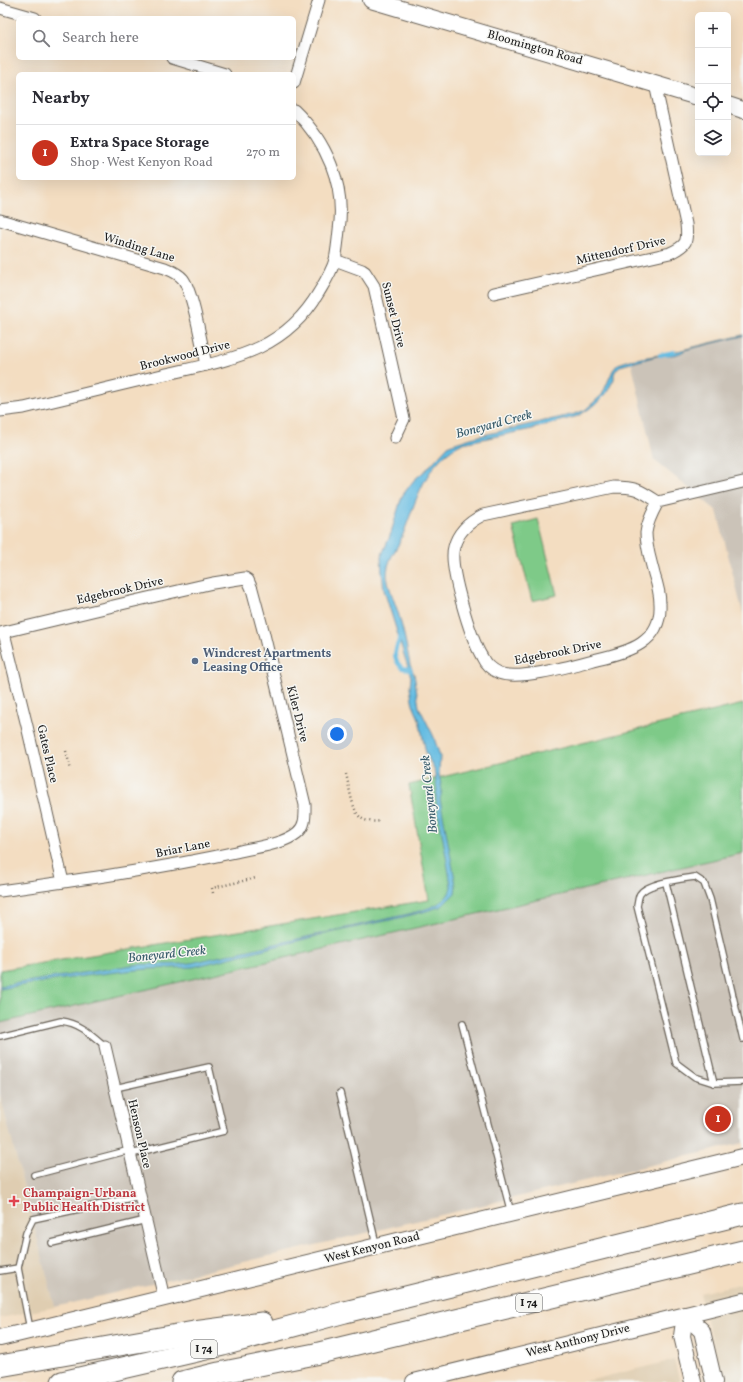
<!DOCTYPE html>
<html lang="en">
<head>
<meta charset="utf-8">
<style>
	body { margin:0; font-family:Vollkorn,serif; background:#f2f2f3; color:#2b2b33 }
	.controls { position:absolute; right:12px; top:12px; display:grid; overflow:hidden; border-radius:6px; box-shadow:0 4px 16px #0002 }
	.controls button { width:36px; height:36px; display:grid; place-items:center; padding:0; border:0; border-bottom:1px solid #e1e1e2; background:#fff; color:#2b2b33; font:20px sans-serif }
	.you { position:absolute; left:337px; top:734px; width:14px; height:14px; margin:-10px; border:3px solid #fff; border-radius:50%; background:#1a73e8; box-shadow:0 0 0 6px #1a73e833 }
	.badge { display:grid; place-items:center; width:26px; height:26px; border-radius:50%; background:#c8321e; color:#fff; font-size:13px; font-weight:700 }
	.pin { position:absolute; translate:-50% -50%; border:2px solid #fff; box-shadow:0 1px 4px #0006 }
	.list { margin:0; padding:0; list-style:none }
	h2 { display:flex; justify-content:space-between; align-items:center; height:52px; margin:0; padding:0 16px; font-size:17px }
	h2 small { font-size:13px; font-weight:400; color:#7c7c81 }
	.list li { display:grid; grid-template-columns:26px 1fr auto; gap:12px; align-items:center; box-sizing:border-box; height:56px; padding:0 16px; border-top:1px solid #e1e1e2 }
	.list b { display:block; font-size:15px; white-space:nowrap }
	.list p { margin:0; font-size:13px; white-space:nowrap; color:#7c7c81 }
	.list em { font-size:13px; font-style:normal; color:#7c7c81 }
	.icon { flex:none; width:22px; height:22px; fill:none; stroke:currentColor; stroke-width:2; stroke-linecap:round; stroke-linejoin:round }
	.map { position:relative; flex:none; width:743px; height:1382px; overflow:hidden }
	.search { position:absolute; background:#fff; box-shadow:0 4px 16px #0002; left:16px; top:16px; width:280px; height:44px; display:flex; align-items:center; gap:10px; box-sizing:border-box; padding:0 14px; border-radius:6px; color:#7c7c81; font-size:15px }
	.panel { position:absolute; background:#fff; box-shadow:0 4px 16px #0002; left:16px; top:72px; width:280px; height:108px; border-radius:6px }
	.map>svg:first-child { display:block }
	.built { fill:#dfcdb1 }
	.industrial { fill:#cbc3b8 }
	.green { fill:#7eca88; stroke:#4d7352 }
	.water { fill:#65bce2; stroke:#406c7f }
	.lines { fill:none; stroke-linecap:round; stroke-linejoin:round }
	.stream { stroke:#65bce2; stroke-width:4 }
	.lane-casing { stroke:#676056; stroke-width:8 }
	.street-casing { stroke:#676056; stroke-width:13 }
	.secondary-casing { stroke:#676056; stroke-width:18 }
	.highway-casing { stroke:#676056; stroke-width:23 }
	.path { stroke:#676056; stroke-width:2.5; stroke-dasharray:1 3; stroke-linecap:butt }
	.lane { stroke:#fff; stroke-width:5.5 }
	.street { stroke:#fff; stroke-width:11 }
	.secondary { stroke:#fff; stroke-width:16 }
	.highway { stroke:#fff; stroke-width:21 }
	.service-dot { fill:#5c6f8a; stroke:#f6f6f2; stroke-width:1.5 }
	.health-dot { fill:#e0444e; stroke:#f6f6f2; stroke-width:1.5 }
	.labels { text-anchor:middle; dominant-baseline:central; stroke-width:3; stroke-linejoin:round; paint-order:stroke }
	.shield { fill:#f6f6f2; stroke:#5d5d5c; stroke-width:1 }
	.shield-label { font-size:11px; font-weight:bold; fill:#1c1c1c }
	.street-label { font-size:12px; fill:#1c1c1c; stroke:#f6f6f2 }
	.service-label { font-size:12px; font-weight:bold; fill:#4e5e75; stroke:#f6f6f2; text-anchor:start }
	.health-label { font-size:12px; font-weight:bold; fill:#be3a42; stroke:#f6f6f2; text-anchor:start }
	.water-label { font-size:13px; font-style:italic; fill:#395c6b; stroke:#f6f6f2 }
</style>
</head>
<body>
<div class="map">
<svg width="743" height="1382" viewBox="0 0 743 1382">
	<rect width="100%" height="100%" fill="#f6f6f2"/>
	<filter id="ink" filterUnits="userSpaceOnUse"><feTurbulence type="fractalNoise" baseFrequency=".025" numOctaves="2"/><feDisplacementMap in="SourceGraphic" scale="8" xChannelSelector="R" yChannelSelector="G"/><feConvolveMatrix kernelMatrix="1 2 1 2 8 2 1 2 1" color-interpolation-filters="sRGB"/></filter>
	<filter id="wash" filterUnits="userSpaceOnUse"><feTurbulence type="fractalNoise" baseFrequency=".012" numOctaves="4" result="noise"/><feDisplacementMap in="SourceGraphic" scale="16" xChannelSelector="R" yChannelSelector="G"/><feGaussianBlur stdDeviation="0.9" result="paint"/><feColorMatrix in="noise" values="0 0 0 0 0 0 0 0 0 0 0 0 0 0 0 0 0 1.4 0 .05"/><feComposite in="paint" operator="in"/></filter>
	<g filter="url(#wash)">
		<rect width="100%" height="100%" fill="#f3ddc1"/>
		<g class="built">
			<path d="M0,1095l55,212 -55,11z"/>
			<path d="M743,1283v99h-20l-23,-89z"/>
			<path d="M674,1360l6,22h-97z"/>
		</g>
		<g class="industrial">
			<path d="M743,336v278l-26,-103 -63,-51 -23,-99z"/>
			<path d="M743,853v290l-688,164 -55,-212v-72z"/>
		</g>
		<g class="green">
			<path d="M538,519l19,76 -25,6 -19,-75z"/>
			<path d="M743,704v149l-743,170v-53l429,-70 -20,-115z"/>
		</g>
		<path class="water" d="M743,335v1l-58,14c-6,5 -14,6 -21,4l-44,12 -4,4 -2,4v5l-8,15 -11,11 -17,11 -46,13 -69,14c-38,17 -47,59 -61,94 -6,14 -16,24 -15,40 2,12 7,23 11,35 5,17 9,35 12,53l4,9 5,33 14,28 7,21 -1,17 3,18 -2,8 16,86 -1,8 -13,13 -19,6 -24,6 -74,16 -132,33c-15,1 -30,1 -45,2 -50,4 -99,12 -148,20v-3l133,-21c20,-2 38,1 58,-2l222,-50c13,-4 38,-10 38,-28l-15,-86 1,-10 -3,-20 -8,-16 -7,-34 -6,-14 -3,-17 1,-11 -27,-87 -2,-17 -1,-16 9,-21 12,-40 12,-16 13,-11 22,-24 22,-7 104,-24 10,-4 17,-15 11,-25 5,-6 12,-4 35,-6z"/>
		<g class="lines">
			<g class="stream">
				<path d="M660,355l14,-3"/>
				<path d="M401,635c-5,14 -11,21 1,33l8,1 1,2"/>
			</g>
		</g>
	</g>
	<g filter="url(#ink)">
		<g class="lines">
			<g class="lane-casing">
				<g id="lane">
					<path d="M666,883l48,200"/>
					<path d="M462,1024l49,189"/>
					<path d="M0,1036l61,-15c19,2 30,13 44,25"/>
					<path d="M743,1039l-33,-140 -6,-16 -9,-6c-13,2 -48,6 -55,17 -2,3 -2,9 -3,12l39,157 19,14 19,6 29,-1"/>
					<path d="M115,1088l94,-21 15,64 -93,23"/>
					<path d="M340,1093l36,151"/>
					<path d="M34,1175l96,-25"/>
					<path d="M52,1243l94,-23"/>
					<path d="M18,1268l8,-35 7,-14 107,-23"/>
					<path d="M0,1271l18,-3 12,61"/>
				</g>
			</g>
			<g class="street-casing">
				<g id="street">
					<path d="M0,8l35,10"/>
					<path d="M172,58l53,16"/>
					<path d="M294,83l25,-83"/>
					<path d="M0,220l165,48c7,3 13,5 18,11 10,13 19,67 23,86"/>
					<path d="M335,260l27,10 3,2 9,14 30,133 -9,19"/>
					<path d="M494,293l176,-40c17,-8 18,-11 16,-29l-31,-140"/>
					<path d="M0,411l24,-3c46,-11 92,-22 138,-33 64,-15 121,-21 157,-83 6,-10 13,-21 16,-32 2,-10 3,-20 4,-30 7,-45 -13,-89 -45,-120"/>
					<path d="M658,502c-18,-12 -21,-15 -44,-15l-131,28c-14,7 -25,16 -29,32 -6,19 17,92 28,110 3,7 10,13 17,16 21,8 75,-8 98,-14 31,-7 65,-16 63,-55 0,-10 -3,-21 -6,-30 -3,-13 -8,-27 -8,-41 1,-11 7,-22 12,-31l85,-20"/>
					<path d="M0,633l130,-31 83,-19 32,-5 3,2 4,9 11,41 42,175c0,10 1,21 -8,28 -15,12 -42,14 -61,19 -78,17 -157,28 -236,39"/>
					<path d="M4,633l23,93 36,156"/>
					<path d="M105,1046l59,252"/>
				</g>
			</g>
			<g class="secondary-casing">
				<g id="secondary">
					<path d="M371,0l327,97"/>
					<path d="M728,105l15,5"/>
					<path d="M685,1315l17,16 12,51"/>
					<path d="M685,1315l-3,21 11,46"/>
					<path d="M0,1338l743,-181"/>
					<path d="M414,1382l329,-81"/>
				</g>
			</g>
			<g class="highway-casing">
				<g id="highway">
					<path d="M0,1366l194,-34 68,-9"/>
					<path d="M62,1382l161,-37 122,-33 398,-98"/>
					<path d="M182,1382l37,-9 96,-19 428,-103"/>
				</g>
			</g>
			<g class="path">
				<path d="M66,751l5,19"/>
				<path d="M346,774c3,11 6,36 14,43 5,5 15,5 21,4"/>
				<path d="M213,893l-1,-5 44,-10"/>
			</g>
			<use href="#lane" class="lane"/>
			<use href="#street" class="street"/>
			<use href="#secondary" class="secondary"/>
			<use href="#highway" class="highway"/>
		</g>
	</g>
	<circle class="service-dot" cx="195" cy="661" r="4"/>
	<path class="health-dot" d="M12 1195h4v4h4v4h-4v4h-4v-4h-4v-4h4z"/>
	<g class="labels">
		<g class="shield">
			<rect x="516" y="1294" width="26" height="18" rx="3"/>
			<rect x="191" y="1340" width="26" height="18" rx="3"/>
		</g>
		<g class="shield-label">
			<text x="529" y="1303">I 74</text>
			<text x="204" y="1349">I 74</text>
		</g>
		<g class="street-label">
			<text transform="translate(535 48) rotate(16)">Bloomington Road</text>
			<text transform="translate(139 248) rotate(17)">Winding Lane</text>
			<text transform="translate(621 251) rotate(-13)">Mittendorf Drive</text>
			<text transform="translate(393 315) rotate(76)">Sunset Drive</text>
			<text transform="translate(185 356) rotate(-14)">Brookwood Drive</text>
			<text transform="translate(120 591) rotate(-13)">Edgebrook Drive</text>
			<text transform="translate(558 653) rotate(-11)">Edgebrook Drive</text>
			<text transform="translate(297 714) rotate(76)">Kiler Drive</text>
			<text transform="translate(47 754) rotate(77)">Gates Place</text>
			<text transform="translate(183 849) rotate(-11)">Briar Lane</text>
			<text transform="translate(139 1134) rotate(77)">Henson Place</text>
			<text transform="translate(372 1248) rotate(-14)">West Kenyon Road</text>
			<text transform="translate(578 1341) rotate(-14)">West Anthony Drive</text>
		</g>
		<g class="service-label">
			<text x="203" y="654">Windcrest Apartments<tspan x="203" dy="14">Leasing Office</tspan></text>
		</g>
		<g class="health-label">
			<text x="23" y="1194">Champaign-Urbana<tspan x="23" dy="14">Public Health District</tspan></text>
		</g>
		<g class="water-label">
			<text transform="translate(494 425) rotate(-15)">Boneyard Creek</text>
			<text transform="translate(430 794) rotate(-96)">Boneyard Creek</text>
			<text transform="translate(167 955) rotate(-6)">Boneyard Creek</text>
		</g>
	</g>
</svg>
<div class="controls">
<button>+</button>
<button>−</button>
<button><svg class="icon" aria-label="locate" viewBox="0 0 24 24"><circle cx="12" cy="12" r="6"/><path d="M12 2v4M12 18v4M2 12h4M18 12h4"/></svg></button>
<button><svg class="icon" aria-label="layers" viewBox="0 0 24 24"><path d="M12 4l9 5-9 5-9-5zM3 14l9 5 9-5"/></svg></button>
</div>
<div class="you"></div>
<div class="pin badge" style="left:718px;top:1119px">1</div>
<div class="search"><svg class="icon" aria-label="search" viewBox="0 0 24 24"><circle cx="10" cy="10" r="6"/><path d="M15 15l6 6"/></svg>Search here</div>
<section class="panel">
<h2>Nearby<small></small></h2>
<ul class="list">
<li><span class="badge">1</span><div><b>Extra Space Storage</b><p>Shop · West Kenyon Road</p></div><em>270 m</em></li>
</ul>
</section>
</div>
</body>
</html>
